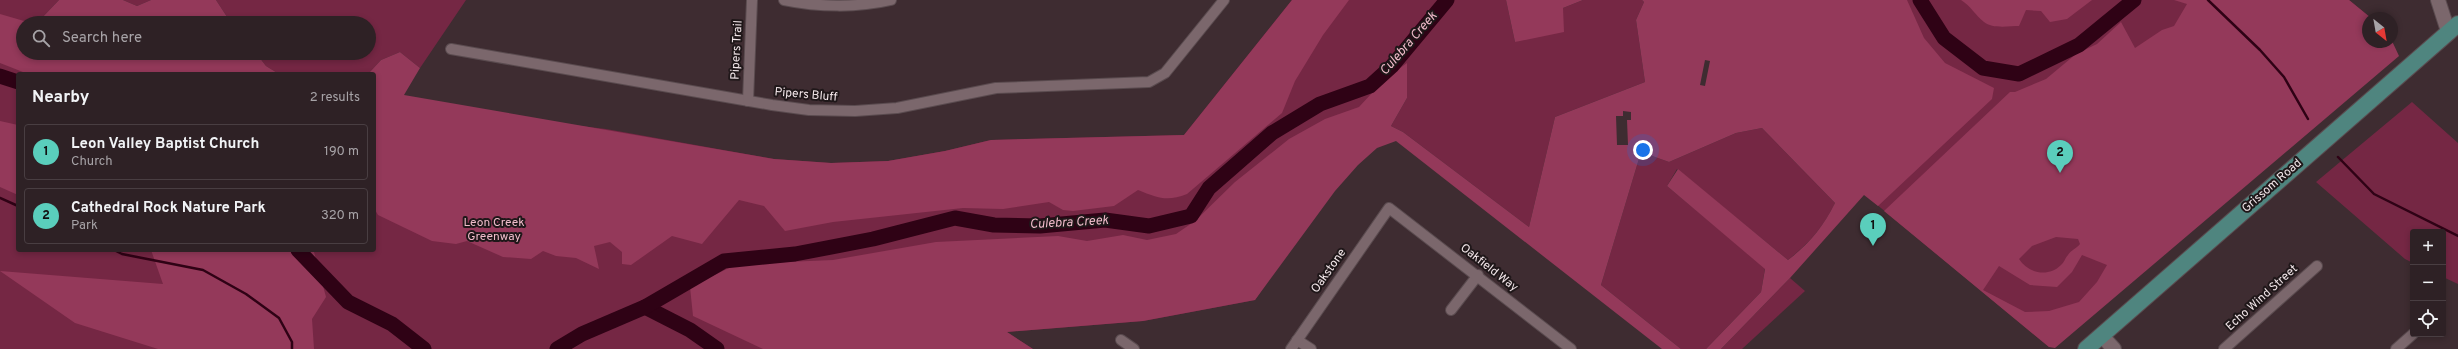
<!DOCTYPE html>
<html lang="en">
<head>
<meta charset="utf-8">
<style>
	body { margin:0; font-family:Overpass,sans-serif; background:#36292d; color:#f1f3f6 }
	.controls { position:absolute; right:12px; bottom:12px; display:grid; overflow:hidden; border-radius:4px; box-shadow:0 2px 6px #0003 }
	.controls button { width:36px; height:36px; display:grid; place-items:center; padding:0; border:0; border-bottom:1px solid #493e42; background:#2e2125; color:#f1f3f6; font:20px sans-serif }
	.compass { position:absolute; left:2362px; top:12px; width:36px; height:36px; border-radius:50%; background:#2e2125; box-shadow:0 2px 6px #0003; rotate:149deg }
	.you { position:absolute; left:1643px; top:150px; width:14px; height:14px; margin:-10px; border:3px solid #fff; border-radius:50%; background:#1a73e8; box-shadow:0 0 0 6px #1a73e833 }
	.badge { display:grid; place-items:center; width:26px; height:26px; border-radius:50%; background:#5acebc; color:#111; font-size:13px; font-weight:700 }
	.pin { position:absolute; translate:-50% -33px; filter:drop-shadow(0 1px 2px #0008) }
	.pin::after { content:''; position:absolute; top:21px; width:14px; height:12px; background:inherit; clip-path:polygon(0 0,100% 0,50% 100%) }
	.list { margin:0; padding:0; list-style:none }
	h2 { display:flex; justify-content:space-between; align-items:center; height:52px; margin:0; padding:0 16px; font-size:17px }
	h2 small { font-size:13px; font-weight:400; color:#a7a3a7 }
	.list li { display:grid; grid-template-columns:26px 1fr auto; gap:12px; align-items:center; box-sizing:border-box; height:56px; margin:0 8px 8px; padding:0 8px; border:1px solid #493e42; border-radius:4px }
	.list b { display:block; font-size:15px; white-space:nowrap }
	.list p { margin:0; font-size:13px; white-space:nowrap; color:#a7a3a7 }
	.list em { font-size:13px; font-style:normal; color:#a7a3a7 }
	.icon { flex:none; width:22px; height:22px; fill:none; stroke:currentColor; stroke-width:2; stroke-linecap:round; stroke-linejoin:round }
	.map { position:relative; flex:none; width:2458px; height:349px; overflow:hidden }
	.search { position:absolute; background:#2e2125; box-shadow:0 2px 6px #0003; left:16px; top:16px; width:360px; height:44px; display:flex; align-items:center; gap:10px; box-sizing:border-box; padding:0 14px; border-radius:22px; color:#a7a3a7; font-size:15px }
	.panel { position:absolute; background:#2e2125; box-shadow:0 2px 6px #0003; left:16px; top:72px; width:360px; height:180px; border-radius:4px }
	.map>svg:first-child { display:block }
	.green { fill:#752744 }
	.forest { fill:#94395a; fill-rule:evenodd }
	.lines { fill:none; stroke-linecap:round; stroke-linejoin:round }
	.stream { stroke:#2f0215; stroke-width:2.5 }
	.river { stroke:#2f0215; stroke-width:15 }
	.street-casing { stroke:#5a4b4f; stroke-width:12 }
	.secondary-casing { stroke:#5a4b4f; stroke-width:16 }
	.primary-casing { stroke:#5a4b4f; stroke-width:18 }
	.street { stroke:#7b676c; stroke-width:10 }
	.secondary { stroke:#7b676c; stroke-width:14 }
	.primary { stroke:#4f857f; stroke-width:16 }
	.labels { text-anchor:middle; dominant-baseline:central; stroke-width:4; stroke-linejoin:round; paint-order:stroke }
	.street-label { font-size:12px; fill:#f2e6e9; stroke:#1f1719 }
	.park-label { font-size:12px; fill:#f0bcca; stroke:#1f1719 }
	.water-label { font-size:13px; font-style:italic; fill:#f0bbca; stroke:#1f1719 }
</style>
</head>
<body>
<div class="map">
<svg width="2458" height="349" viewBox="0 0 2458 349">
	<rect width="100%" height="100%" fill="#3e2c31"/>
	<g class="green">
		<path d="M0,0h59l-22,23h-14v30l190,21h-195v176h356v-149l232,28 168,30 57,4 57,-2 57,-10 46,-11 193,-5 108,-135h214l9,42 48,-34 20,-8h59l2,2 -8,18 9,62 -90,35 -26,110 -126,-95 -12,-6 16,-28 -1,-21 -151,223 -112,21 -136,11 26,17h-1033z"/>
		<path d="M123,0h28l-14,6z"/>
		<path d="M216,0h250l-46,68 -20,-16 -19,8 -13,14h-89l-13,-8 -10,-13h113v-30h-138z"/>
		<path d="M1721,0h628l22,18h-3v24l-319,305 -185,-153z"/>
		<path d="M2412,102l46,41v141l-15,-7v-45h-30v31l-8,-4 -89,-77z"/>
		<path d="M1762,128l73,75c-13,26 -25,39 -47,57l-111,-91 -10,17 98,82 -4,24 -55,57h-25l-80,-64 40,-133 28,10 67,-29z"/>
		<path d="M1790,278l15,13 -63,58h-21z"/>
	</g>
	<g class="forest">
		<path d="M59,0h64l14,6 14,-6h65l15,23h-194z"/>
		<path d="M1292,0h57l-26,35 -28,46 -13,32 -95,81c-20,8 -29,4 -49,-4l-24,16 -41,5 -10,-1 -14,-8 -46,7 -40,-1 -130,14 -48,9 -21,-25 -25,-6 -37,44 -30,-8 -41,29 -9,-1v-12l-12,-10 -16,4 5,23 -23,-11 -20,-2 -13,-5 -12,8 -28,-2 -36,-16 -11,3 -24,-3 -54,-26 -4,-7v-134h-6l13,-14 19,-8 20,16 -16,27 370,64 57,4 57,-2 57,-10 46,-11 193,-5z"/>
		<path d="M1506,0h77l-20,8 1,24 -49,10z"/>
		<path d="M1642,0h265l17,38 21,25 49,25 -2,11 -114,107 -14,-11 -74,83 -69,71h-15l55,-57 4,-23 -98,-83 11,-17 110,91c21,-16 35,-33 47,-57l-73,-75 -26,5 -67,29 -28,-10 -40,133 80,64h-19l-266,-208 -19,7 -19,17 -23,26 -80,109 -112,21 -136,11 26,17h-270l-70,-33 -3,-29 47,-23 96,-4 103,-18 122,-6 29,5 36,-6 24,5 29,-6 19,-13 40,-39 54,-43 36,-20 34,-12 26,-28 22,-16v35l-16,28 12,6 126,95 26,-110 90,-35 -9,-62 8,-18zM1705,60l5,1 -5,25 -5,-1zM1623,111l8,1v8h-4l1,25h-11l-1,-29h7z"/>
		<path d="M1961,0h131l-25,19 -17,3 -9,-11 -15,-1 -7,16c-10,0 -27,3 -35,-4 -9,-7 -13,-16 -23,-22z"/>
		<path d="M2174,0h175l22,18h-3v24l24,-1 7,15 -344,292 -6,-1 -165,-136 126,-119h5l31,-13 30,-25 21,-10 24,-22 14,26 27,-18 12,-4 13,-22zM2056,237l22,2 2,5c-3,4 -9,6 -12,11 -3,3 -4,8 -7,10 -13,13 -33,8 -42,-6l13,-13zM2082,255l25,10 -10,17 -18,20 -30,9 -24,1 -42,-22 16,-24 31,19 27,2 15,-15z"/>
		<path d="M0,14l31,9h-8v30h233l10,13 13,8h-251l-28,-11z"/>
		<path d="M0,121l18,4v70l-18,-8z"/>
		<path d="M151,250h158l5,2 12,45 -14,22 2,30h-156l-83,-26 -75,-52 163,13z"/>
	</g>
	<g class="lines">
		<g class="stream">
			<path d="M2208,0l52,50 24,27 24,42"/>
			<path d="M2338,157l36,37 84,42"/>
			<path d="M0,198l18,8"/>
			<path d="M114,250l8,4 81,16 43,24 33,24 13,24v7"/>
		</g>
		<g class="river">
			<path d="M1920,0l24,38 39,30 36,6 60,-29 55,-45"/>
			<path d="M0,76l18,6"/>
			<path d="M298,250l50,52 44,22 32,25"/>
			<path d="M645,307l45,23 27,19"/>
			<path d="M557,349l25,-15 63,-27 79,-46 71,-7 78,-15 82,-21 39,7 46,1 65,-6 44,6 42,-10 18,-28 63,-55 48,-29 50,-18 22,-20 55,-66"/>
		</g>
		<g class="street-casing">
			<g id="street">
				<path d="M784,0c34,7 73,8 107,0"/>
				<path d="M451,49l321,56 37,5 46,1 42,-3 99,-20 153,-6 16,-9 59,-73"/>
				<path d="M748,101l4,-101"/>
				<path d="M1451,310l27,-35"/>
				<path d="M1121,340l13,9"/>
				<path d="M1297,340l14,9"/>
				<path d="M1291,349l98,-141 182,141"/>
				<path d="M2224,349l93,-83"/>
				<path d="M2396,349l17,-15"/>
			</g>
		</g>
		<g class="secondary-casing">
			<g id="secondary">
				<path d="M2438,0l10,31"/>
				<path d="M2102,336l12,13"/>
			</g>
		</g>
		<g class="primary-casing">
			<path id="primary" d="M2086,349l372,-325"/>
		</g>
		<use href="#street" class="street"/>
		<use href="#secondary" class="secondary"/>
		<use href="#primary" class="primary"/>
	</g>
	<g class="labels">
		<g class="street-label">
			<text transform="translate(737 50) rotate(-87)">Pipers Trail</text>
			<text transform="translate(806 95) rotate(5)">Pipers Bluff</text>
			<text transform="translate(2272 186) rotate(-41)">Grissom Road</text>
			<text transform="translate(1489 268) rotate(38)">Oakfield Way</text>
			<text transform="translate(1329 271) rotate(-55)">Oakstone</text>
			<text transform="translate(2262 298) rotate(-42)">Echo Wind Street</text>
		</g>
		<g class="park-label">
			<text x="494" y="223">Leon Creek<tspan x="494" dy="14">Greenway</tspan></text>
		</g>
		<g class="water-label">
			<text transform="translate(1409 44) rotate(-49)">Culebra Creek</text>
			<text transform="translate(1069 223) rotate(-3)">Culebra Creek</text>
		</g>
	</g>
</svg>
<div class="controls">
<button>+</button>
<button>−</button>
<button><svg class="icon" aria-label="locate" viewBox="0 0 24 24"><circle cx="12" cy="12" r="6"/><path d="M12 2v4M12 18v4M2 12h4M18 12h4"/></svg></button>
</div>
<svg class="compass" viewBox="-18 -18 36 36"><path d="M0-13l5 13h-10z" fill="#e53935"/><path d="M0 13l5-13h-10z" fill="#a7a3a7"/></svg>
<div class="you"></div>
<div class="pin badge" style="left:1873px;top:246px">1</div>
<div class="pin badge" style="left:2060px;top:173px">2</div>
<div class="search"><svg class="icon" aria-label="search" viewBox="0 0 24 24"><circle cx="10" cy="10" r="6"/><path d="M15 15l6 6"/></svg>Search here</div>
<section class="panel">
<h2>Nearby<small>2 results</small></h2>
<ul class="list">
<li><span class="badge">1</span><div><b>Leon Valley Baptist Church</b><p>Church</p></div><em>190 m</em></li>
<li><span class="badge">2</span><div><b>Cathedral Rock Nature Park</b><p>Park</p></div><em>320 m</em></li>
</ul>
</section>
</div>
</body>
</html>
